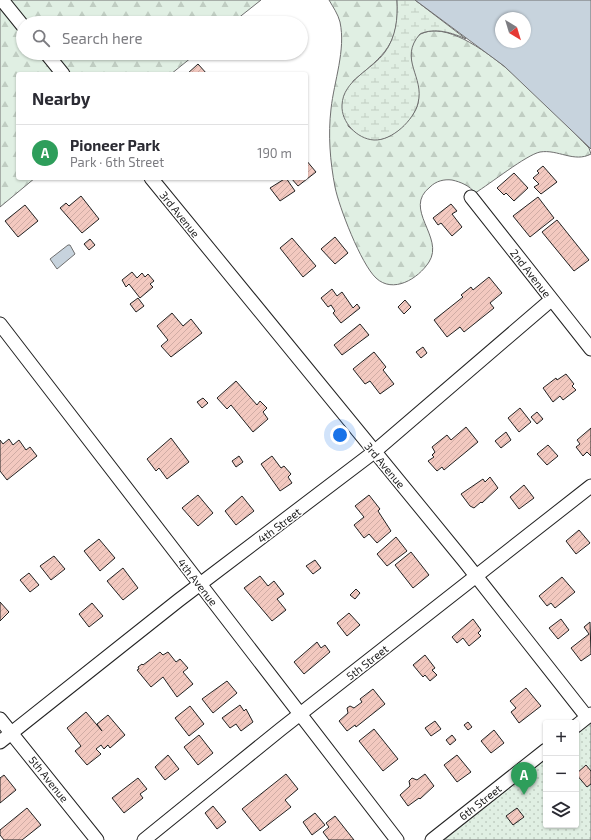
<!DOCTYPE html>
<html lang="en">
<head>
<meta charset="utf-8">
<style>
	body { margin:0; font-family:"Exo 2",sans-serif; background:#f7f7f7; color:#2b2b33 }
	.controls { position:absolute; right:12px; bottom:12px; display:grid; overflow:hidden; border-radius:4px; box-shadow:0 1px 3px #0004 }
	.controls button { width:36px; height:36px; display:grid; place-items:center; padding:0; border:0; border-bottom:1px solid #e1e1e2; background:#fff; color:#2b2b33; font:20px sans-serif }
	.compass { position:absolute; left:495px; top:12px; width:36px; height:36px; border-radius:50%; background:#fff; box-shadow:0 1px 3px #0004; rotate:142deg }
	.you { position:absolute; left:340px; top:435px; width:14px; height:14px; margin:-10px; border:3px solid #fff; border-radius:50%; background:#1a73e8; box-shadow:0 0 0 6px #1a73e833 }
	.badge { display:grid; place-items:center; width:26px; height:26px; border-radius:50%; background:#0f766e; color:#fff; font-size:13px; font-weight:700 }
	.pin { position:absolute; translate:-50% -33px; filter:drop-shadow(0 1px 2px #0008) }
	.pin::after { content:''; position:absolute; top:21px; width:14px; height:12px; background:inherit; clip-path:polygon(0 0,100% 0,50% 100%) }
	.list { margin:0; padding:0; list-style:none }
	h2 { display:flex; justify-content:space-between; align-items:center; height:52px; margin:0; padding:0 16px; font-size:17px }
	h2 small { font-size:13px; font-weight:400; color:#7c7c81 }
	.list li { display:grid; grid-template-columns:26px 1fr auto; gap:12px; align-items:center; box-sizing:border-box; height:56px; padding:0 16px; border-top:1px solid #e1e1e2 }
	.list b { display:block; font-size:15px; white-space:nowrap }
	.list p { margin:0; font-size:13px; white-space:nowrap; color:#7c7c81 }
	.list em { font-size:13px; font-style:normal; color:#7c7c81 }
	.icon { flex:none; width:22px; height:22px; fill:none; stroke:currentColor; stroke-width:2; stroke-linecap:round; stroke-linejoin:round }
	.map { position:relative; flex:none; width:591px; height:840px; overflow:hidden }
	.search { position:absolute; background:#fff; box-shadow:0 1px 3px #0004; left:16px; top:16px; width:292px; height:44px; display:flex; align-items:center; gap:10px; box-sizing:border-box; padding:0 14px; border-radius:22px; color:#7c7c81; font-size:15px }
	.panel { position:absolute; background:#fff; box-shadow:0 1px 3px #0004; left:16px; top:72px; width:292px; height:108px; border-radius:4px }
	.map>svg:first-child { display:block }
	.forest { fill:url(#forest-firs); stroke:#6f6f6f }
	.wetland { fill:url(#wetland-marsh); stroke:#6f6f6f }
	.park { fill:url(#park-dots); stroke:#6f6f6f }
	.water { fill:#c7d3dd; stroke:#6f6f6f; fill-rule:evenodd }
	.building { fill:url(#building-hatch); stroke:#222 }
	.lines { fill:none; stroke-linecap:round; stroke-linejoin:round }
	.street-casing { stroke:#222; stroke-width:15 }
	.street { stroke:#fff; stroke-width:13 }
	.labels { text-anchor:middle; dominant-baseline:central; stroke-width:3; stroke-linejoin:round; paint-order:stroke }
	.street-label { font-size:11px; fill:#222; stroke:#fff }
</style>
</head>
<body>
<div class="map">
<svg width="591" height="840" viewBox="0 0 591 840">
	<defs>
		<pattern id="forest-firs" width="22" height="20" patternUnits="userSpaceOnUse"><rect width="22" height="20" fill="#e0efe3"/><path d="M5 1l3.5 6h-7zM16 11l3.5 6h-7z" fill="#c0cdc2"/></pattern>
		<pattern id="wetland-marsh" width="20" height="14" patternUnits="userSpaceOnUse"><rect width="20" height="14" fill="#e0efe3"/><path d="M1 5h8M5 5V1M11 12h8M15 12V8" fill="none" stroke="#c0cdc2"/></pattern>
		<pattern id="park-dots" width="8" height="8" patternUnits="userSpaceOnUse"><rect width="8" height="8" fill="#e0efe3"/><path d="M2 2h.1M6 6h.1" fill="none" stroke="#c0cdc2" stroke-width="1.8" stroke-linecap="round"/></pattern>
		<pattern id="building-hatch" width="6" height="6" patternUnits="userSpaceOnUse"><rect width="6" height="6" fill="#f3c9c0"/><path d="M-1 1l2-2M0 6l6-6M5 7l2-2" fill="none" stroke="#d0aca5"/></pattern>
	</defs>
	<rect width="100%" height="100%" fill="#fff"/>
	<g class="forest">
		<path d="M10,0h251l-29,23h-203z"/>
		<path d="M329,0h68c3,44 -13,55 -44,81l-5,45c9,8 20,14 33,13 13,-2 35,-23 37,-36 3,-18 -9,-34 -7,-51 0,-7 5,-17 12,-19 45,-18 137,86 166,115l2,6c-17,9 -33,-5 -51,-2 -14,3 -50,32 -65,41 -5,-7 -14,-11 -23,-13 -8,-1 -16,1 -22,7 -28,22 15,50 -1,75 -11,17 -36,32 -53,16 -15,-14 -37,-71 -41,-91 -5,-26 -7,-52 -4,-78 3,-28 15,-59 9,-87 -2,-8 -7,-15 -11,-22z"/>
		<path d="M0,8l23,28v17h14l18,21h-37v104h17l-35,29z"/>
		<path d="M54,53h143l-26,21h-100z"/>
	</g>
	<path class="wetland" d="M397,0h18l51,39c-13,-6 -31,-12 -46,-5 -22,25 5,43 -2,69 -4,17 -26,38 -44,37 -17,-1 -33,-18 -32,-35 1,-25 30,-35 43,-53 11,-15 13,-34 12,-52z"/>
	<path class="park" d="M591,722v118h-147l102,-81v66h30v-90z"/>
	<g class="water">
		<path d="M415,0h176v149l-87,-83zM501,18h24v24h-24z"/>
		<path d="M68,245h2l5,9 -18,15 -7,-10z"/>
	</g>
	<g class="building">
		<path d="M198,64l9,10h-20z"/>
		<path d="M306,160l10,12 -18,14 -7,-8h15z"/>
		<path d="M543,166l14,16 -16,12 -7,-7 5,-3 -6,-6 6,-5 -2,-2z"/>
		<path d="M514,173l14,15 -14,13 -8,-8 -2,2 -7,-7z"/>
		<path d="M286,178l9,13 -15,10 -10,-13z"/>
		<path d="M81,196l18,23 -17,14 -22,-25 6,-5 3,3z"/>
		<path d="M538,197l16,21 -24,19 -17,-21z"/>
		<path d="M451,204l6,7 -5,3 10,13 -10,9 -11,-13 -3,2 -5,-7z"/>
		<path d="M25,205l13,16 -20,16 -13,-16z"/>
		<path d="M557,220l32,40 -15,11 -32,-39z"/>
		<path d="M335,237l13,16 -13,11 -14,-15z"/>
		<path d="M292,238l24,28 -13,11 -23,-29z"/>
		<path d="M90,239l5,6 -6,5 -5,-6z"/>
		<path d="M132,272l5,6 5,-5 3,4 3,-3 6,7 -4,3 3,3 -13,11 -11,-14 -3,3 -4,-7z"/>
		<path d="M489,277l13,16 -12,10 4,5 -30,24 -4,-5 -13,10 -13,-17 29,-23 -2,-2 10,-8 2,3z"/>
		<path d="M332,289l5,7 5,-4 11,16 4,-4 3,4 -19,15 -8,-10 2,-2 -4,-6 -3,2 -7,-9z"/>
		<path d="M138,298l6,8 -8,6 -6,-8z"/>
		<path d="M405,300l6,7 -7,7 -6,-7z"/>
		<path d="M172,313l11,13 8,-7 11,14 -31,24 -10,-11 7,-6 -11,-14z"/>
		<path d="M360,324l9,11 -27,20 -8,-10z"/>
		<path d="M423,347l4,6 -6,5 -5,-6z"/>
		<path d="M374,352l12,15 -3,3 11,14 -14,10 -10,-13 -5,3 -12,-15z"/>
		<path d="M566,374l8,10 -2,2 4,4 -13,10 -3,-4 -7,6 -10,-14 13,-10 1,2z"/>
		<path d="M236,381l21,24 3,-4 7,7 -4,4 5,7 -15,13 -22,-27 -4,4 -10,-11z"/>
		<path d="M203,398l5,5 -6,5 -5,-6z"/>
		<path d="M520,408l11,14 -12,10 -11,-14z"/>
		<path d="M537,412l6,7 -6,5 -6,-7z"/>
		<path d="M466,427l12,15 -34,28 -2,-3 -5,4 -9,-10 6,-4 -2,-2 3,-3 -3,-5 15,-12 4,5z"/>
		<path d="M591,428v28l-4,-4 -4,4 -7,-9 4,-3 -3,-4z"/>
		<path d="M506,432l5,8 -10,8 -6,-7z"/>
		<path d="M171,438l18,24 -22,17 -8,-11 -3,3 -9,-12z"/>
		<path d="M9,439l4,6 6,-5 7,10 4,-3 7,9 -30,24 -7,-9v-31l3,4z"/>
		<path d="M548,445l10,11 -11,9 -10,-11z"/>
		<path d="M239,456l4,6 -7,5 -4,-6z"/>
		<path d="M272,456l9,12 3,-2 7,8 -3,3 4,6 -12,8 -19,-27z"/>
		<path d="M490,477l8,11 -16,15 -1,-1 -7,6 -4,-2 -9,-12 22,-15 2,3z"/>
		<path d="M524,485l10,13 -15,11 -9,-12z"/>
		<path d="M198,495l15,18 -15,13 -16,-18z"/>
		<path d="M369,495l11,14 -2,2 13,20 -14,12 -8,-9 -5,4 -10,-13 10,-8 -9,-11z"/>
		<path d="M242,496l12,15 -18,14 -11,-14z"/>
		<path d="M579,530l11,13 -14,11 -10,-13z"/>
		<path d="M396,537l11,14 -20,15 -10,-12z"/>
		<path d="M99,539l16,19 -15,13 -16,-20z"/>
		<path d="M411,552l18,23 -16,13 -18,-23z"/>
		<path d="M54,556l11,13 -14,11 -11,-14z"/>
		<path d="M315,560l6,8 -8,6 -7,-8z"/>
		<path d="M123,568l15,20 -15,12 -16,-19z"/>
		<path d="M29,573l10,12 -9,7 -10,-12z"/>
		<path d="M260,576l8,10 6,-5 10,13 -7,5 9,11 -14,11 -28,-33z"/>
		<path d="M562,577l13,15 -20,16 -4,-5 -4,3 -8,-10z"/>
		<path d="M356,589l4,4 -5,6 -5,-4z"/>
		<path d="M0,602l9,10 -9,9z"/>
		<path d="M92,603l11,13 -14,11 -10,-13z"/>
		<path d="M349,613l11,12 -13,11 -10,-13z"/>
		<path d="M473,619l8,11 -3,3 3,3 -12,10 -6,-8 -6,5 -5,-6z"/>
		<path d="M561,619l8,11 -11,9 -9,-11z"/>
		<path d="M590,622l1,32 -10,7 -10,-13 18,-14 -5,-7z"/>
		<path d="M317,642l4,6 4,-3 5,7 -26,22 -10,-12z"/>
		<path d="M160,652l3,3 5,-3 8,10 4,-3 8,9 -5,4 10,12 -16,13 -14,-20 -12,10 -14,-17 2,-1 -1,-2 4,-3 1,1z"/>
		<path d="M425,655l10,13 -3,2 5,5 -7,6 -5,-6 -2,2 -10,-12z"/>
		<path d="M227,681l10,12 -24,20 -11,-14z"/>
		<path d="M526,688l15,18 -22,17 -8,-11 5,-4 -6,-7z"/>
		<path d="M373,689l12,15 -29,23 -1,-2 -8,6 -8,-10 9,-8 -1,-5 3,-2 4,2 8,-6 -2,-3z"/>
		<path d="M240,705l4,6 2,-2 7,13 -12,9 -5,-7 -6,4 -8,-10z"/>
		<path d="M190,706l14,18 -15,12 -14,-18z"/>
		<path d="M86,712l16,19 -5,-7 11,-9 17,20 -15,13 -2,-3 -4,4 -3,-4 -5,4 5,5 -14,11 -12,-14 6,-5 -14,-18z"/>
		<path d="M435,721l6,8 -10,7 -6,-8z"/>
		<path d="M468,722l4,5 -4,3 -4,-5z"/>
		<path d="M374,729l24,30 -15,12 -24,-30z"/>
		<path d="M494,730l10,13 -13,10 -10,-12z"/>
		<path d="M199,735l14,18 -15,12 -14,-18z"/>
		<path d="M452,735l4,5 -6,5 -4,-5z"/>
		<path d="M168,755l11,14 -14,11 -10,-13z"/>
		<path d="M457,755l14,17 -14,10 -13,-17z"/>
		<path d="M586,765l5,6v13l-4,3 -11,-13z"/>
		<path d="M286,774l12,15 -13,11 6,7 -31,24 -18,-22z"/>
		<path d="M425,774l9,12 -14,13 -1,-1 -11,8 -8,-11 10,-9 -1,-5 3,-3 5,2z"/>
		<path d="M4,775l12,15 -16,13v-25z"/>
		<path d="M138,778l9,11 -7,5 3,4 -19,15 -12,-15z"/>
		<path d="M213,806l13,16 -9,7 -12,-16z"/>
		<path d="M27,808l14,17 -19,15h-18l-4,-5v-5z"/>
		<path d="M517,808l7,9 -11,8 -7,-9z"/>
		<path d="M315,813l10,12 -13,10 -9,-13z"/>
		<path d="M335,816l19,24h-25l-6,-8 6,-5 -3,-4z"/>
	</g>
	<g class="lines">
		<g class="street-casing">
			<g id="street">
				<path d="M2,0l21,26"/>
				<path d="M46,53l17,21"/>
				<path d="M151,178l314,384 122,155"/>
				<path d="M471,197l120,152"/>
				<path d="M0,324l397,516"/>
				<path d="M0,719l97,121"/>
				<path d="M576,726l15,-12"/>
				<path d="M0,742l179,-142 195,-148 177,-152"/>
				<path d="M144,840l137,-111 310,-243"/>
				<path d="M432,840l114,-90"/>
			</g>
		</g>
		<use href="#street" class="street"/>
	</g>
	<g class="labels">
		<g class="street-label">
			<text transform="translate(180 214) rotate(51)">3rd Avenue</text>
			<text transform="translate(531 273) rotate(52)">2nd Avenue</text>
			<text transform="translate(385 465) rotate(50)">3rd Avenue</text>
			<text transform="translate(279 525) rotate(-37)">4th Street</text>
			<text transform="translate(198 582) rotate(52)">4th Avenue</text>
			<text transform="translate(367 662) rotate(-38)">5th Street</text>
			<text transform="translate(49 779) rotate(51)">5th Avenue</text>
			<text transform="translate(480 802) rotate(-38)">6th Street</text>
		</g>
	</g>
</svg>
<div class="controls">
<button>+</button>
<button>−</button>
<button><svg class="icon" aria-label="layers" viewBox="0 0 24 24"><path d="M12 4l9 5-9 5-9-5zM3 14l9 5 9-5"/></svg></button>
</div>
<svg class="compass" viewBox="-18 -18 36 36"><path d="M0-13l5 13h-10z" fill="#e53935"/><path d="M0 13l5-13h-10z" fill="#7c7c81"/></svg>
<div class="you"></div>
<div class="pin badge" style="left:524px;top:795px;background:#2e9e5b">A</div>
<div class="search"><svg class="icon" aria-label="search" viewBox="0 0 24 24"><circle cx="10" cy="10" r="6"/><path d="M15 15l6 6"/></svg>Search here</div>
<section class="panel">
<h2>Nearby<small></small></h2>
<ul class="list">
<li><span class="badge" style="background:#2e9e5b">A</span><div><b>Pioneer Park</b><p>Park · 6th Street</p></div><em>190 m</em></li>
</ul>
</section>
</div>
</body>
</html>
